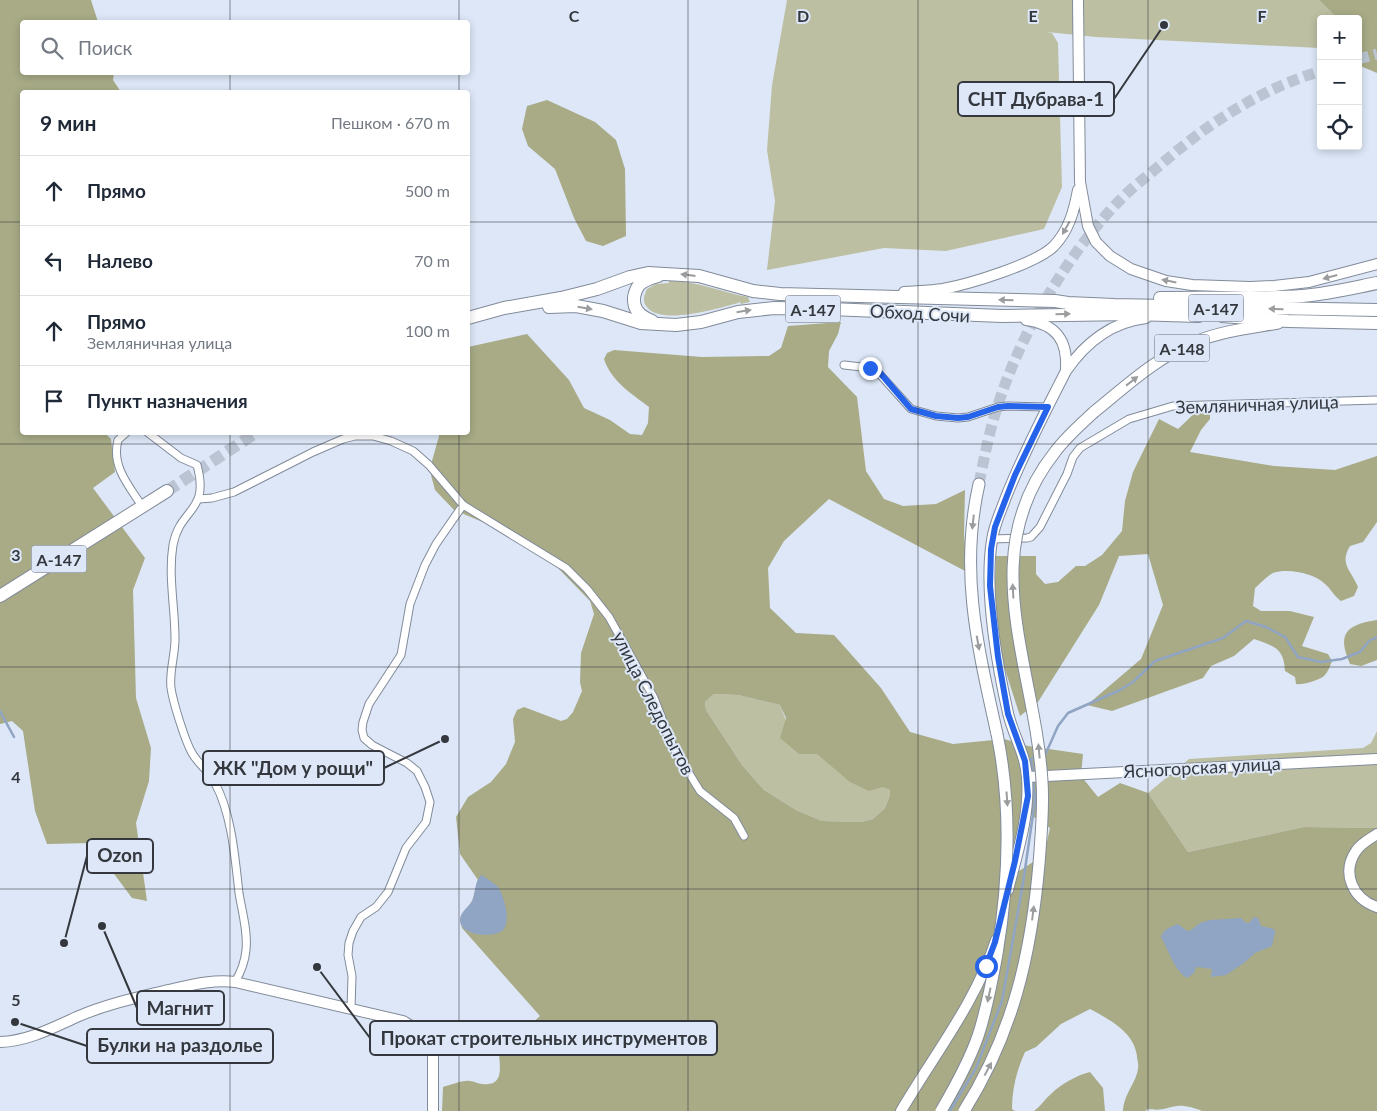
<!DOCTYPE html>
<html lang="ru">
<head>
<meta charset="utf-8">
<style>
	body { margin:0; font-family:Lato,sans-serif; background:#f2f2f3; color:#1f2937 }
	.controls { position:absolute; right:15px; top:15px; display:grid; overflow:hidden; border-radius:5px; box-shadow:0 2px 8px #0003 }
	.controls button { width:45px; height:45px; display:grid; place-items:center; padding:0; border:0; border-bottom:1px solid #e0e1e3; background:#fff; color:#1f2937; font:25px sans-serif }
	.stop { position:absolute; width:15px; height:15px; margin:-11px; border:4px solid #2563eb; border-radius:50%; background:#fff }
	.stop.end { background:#2563eb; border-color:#fff; box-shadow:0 1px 5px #0008 }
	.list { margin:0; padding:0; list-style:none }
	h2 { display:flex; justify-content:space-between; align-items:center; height:65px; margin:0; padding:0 20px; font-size:21px }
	h2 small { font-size:16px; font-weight:400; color:#747a83 }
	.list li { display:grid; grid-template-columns:32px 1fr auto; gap:15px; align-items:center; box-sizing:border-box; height:70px; padding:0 20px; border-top:1px solid #e0e1e3 }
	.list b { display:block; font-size:19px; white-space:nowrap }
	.list p { margin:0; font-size:16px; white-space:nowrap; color:#747a83 }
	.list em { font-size:16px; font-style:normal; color:#747a83 }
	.icon { flex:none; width:28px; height:28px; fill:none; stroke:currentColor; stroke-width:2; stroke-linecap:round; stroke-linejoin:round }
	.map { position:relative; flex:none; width:1377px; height:1111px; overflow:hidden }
	.search { position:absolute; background:#fff; box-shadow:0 2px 8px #0003; left:20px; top:20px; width:450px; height:55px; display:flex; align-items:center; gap:12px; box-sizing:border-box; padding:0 18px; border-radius:5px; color:#747a83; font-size:19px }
	.panel { position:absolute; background:#fff; box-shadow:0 2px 8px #0003; left:20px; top:90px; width:450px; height:345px; border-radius:5px }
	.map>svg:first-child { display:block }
	.green { fill:#bdbfa2 }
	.forest { fill:#a8ab86; fill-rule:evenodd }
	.water { fill:#90a4c3 }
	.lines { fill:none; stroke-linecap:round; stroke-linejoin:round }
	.stream { stroke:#90a4c3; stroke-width:2.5 }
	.primary-tunnel { stroke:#bbc4d2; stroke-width:11; stroke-dasharray:11 5.5; stroke-linecap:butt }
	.highway-tunnel { stroke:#bbc4d2; stroke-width:12; stroke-dasharray:12 6; stroke-linecap:butt }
	.street-casing { stroke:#828b9a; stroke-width:9 }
	.secondary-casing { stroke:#828b9a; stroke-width:12 }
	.primary-casing { stroke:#828b9a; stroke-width:13 }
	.highway-casing { stroke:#828b9a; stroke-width:14 }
	.street { stroke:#fff; stroke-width:7 }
	.secondary { stroke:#fff; stroke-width:10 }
	.primary { stroke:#fff; stroke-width:11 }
	.highway { stroke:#fff; stroke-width:12 }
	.primary-bridge-casing { stroke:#828b9a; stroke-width:13; stroke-linecap:butt }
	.primary-bridge { stroke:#fff; stroke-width:11 }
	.oneway { fill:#9a9c9e }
	.route { stroke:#2563eb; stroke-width:6 }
	.grid { fill:none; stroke:#34383e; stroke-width:1; stroke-opacity:0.55 }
	.labels { text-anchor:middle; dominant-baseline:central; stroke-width:4; stroke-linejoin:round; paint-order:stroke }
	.shield { fill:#dde7f7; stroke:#676c76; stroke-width:1 }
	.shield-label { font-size:16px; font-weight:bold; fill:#34383e }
	.street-label { font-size:18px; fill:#34383e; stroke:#dde7f7 }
	.grid-label { font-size:16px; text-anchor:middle; font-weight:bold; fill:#34383e; stroke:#dde7f7; stroke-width:4; stroke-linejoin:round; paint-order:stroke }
	.leader { fill:none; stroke:#34383e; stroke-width:2 }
	.callout-dot { fill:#34383e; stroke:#dde7f7; stroke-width:2 }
	.callout { fill:#dde7f7; stroke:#34383e; stroke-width:2 }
	.callout-label { font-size:19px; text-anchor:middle; font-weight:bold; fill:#34383e }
</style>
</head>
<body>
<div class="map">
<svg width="1377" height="1111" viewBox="0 0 1377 1111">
	<rect width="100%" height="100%" fill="#dde7f7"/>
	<g class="green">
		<path d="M787,0h532l19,19h-17v28l-2,1 -223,-11 -49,-5 5,1 6,10 4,144 -18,42 -98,22 -62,-3 -117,22 8,-69 -8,-51 5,-65z"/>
		<path d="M669,281c29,0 52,11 79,16l2,5 -9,2 -1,-2 -2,1c-19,5 -77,23 -91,4 -5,-5 -3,-12 0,-18l9,-5 13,-1z"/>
		<path d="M714,694l24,1 42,10 19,49 18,-1 33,28 32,6 8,3v5l-5,13 -12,11 -12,3 -39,-1 -26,-11 -32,-20 -22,-25 -36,-55 -1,-8z"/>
		<path d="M1377,731v97l-73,-1 -116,25 -40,-59 41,-34 174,-11 8,-5z"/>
	</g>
	<g class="forest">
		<path d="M0,0h91l7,22h-76v50l92,1 -1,7 8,12h-99v340l83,1 6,6 4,33 -22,16 52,70 -12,32 3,108 15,50 -2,33 -13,42 11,78 -15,-3 -41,-55 -44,1 -12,-33 -12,-80 -11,-10 -12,3z"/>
		<path d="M1319,0h58v73l-19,-8v-46h-20z"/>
		<path d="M547,100l48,22 21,18 9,29 1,67 -23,10 -17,-5 -12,-23 -19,-49 -27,-23 -6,-17 5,-23z"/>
		<path d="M841,322l-3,12 -9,17 -1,16 29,30 9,74 18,28 19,7 33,-2 29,-14 -1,44 3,38 -138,-73 -45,42 -16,27 2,40 26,25 38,2 47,53 29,44 43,12 51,-5 24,7 55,8 -2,22 17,21 22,-14 28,10 40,59 116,-25 73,1v283h-175c-7,-3 -18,-6 -25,-5 -13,2 -14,5 -29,3l-3,2h-22c1,-18 14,-29 15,-43 1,-4 -1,-8 -1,-12 -3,-24 -27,-36 -47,-47l-29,15 -25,23 -11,5c-8,18 -13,36 -13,57l3,2h-573l1,-24c8,-2 19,-7 27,-6 4,0 8,3 12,3 22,3 18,-16 17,-31l41,-37 -78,-88c-4,-14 5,-17 11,-29 2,-6 3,-13 5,-19l-18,-26 -4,-37 12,-20 23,-15 15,-18 9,-22 -2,-23 4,-9 7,-3 37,14 6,-2 6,-7 9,-21 -2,-9 1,-29 13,-39 -4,-13 -34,-35 -59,-38 -43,-18 -19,-20 -4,-15 1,-14 7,-25 -1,-3 30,-1v-85l59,-13 42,46 15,28 26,12 20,14 12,1 6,-12 1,-16c-17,-13 -38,-26 -45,-48l3,-6 7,-3 88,7 67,-1 12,-8 7,-22zM714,694l24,1 42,10 6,13 -6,20 19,16h18l33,28 19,9 13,-4 8,3v5l-5,13 -12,11 -12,3 -39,-1 -26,-11 -32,-20 -22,-25 -36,-55 -1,-8zM1031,815l19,13 -6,27 -25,16 -6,-2 11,-51z"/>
		<path d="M1200,408l10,7v4l-9,11 -11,22 84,14 61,4 42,-14v66l-14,20 -13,4c-11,18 1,24 8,41l-4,9 -13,5c-7,-5 -10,-12 -16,-17 -11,-11 -37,-16 -52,-11 -6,3 -13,11 -18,15l-2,18 8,5h29l24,6 -12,29 26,8 4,7c-2,5 -4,11 -8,15 -7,5 -21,9 -28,8l-1,-7 -10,-6c-1,-24 -12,-25 -31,-32l-20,17 -23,10 -8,12 -91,33 -25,-6 54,-46 22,-54 -15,-51 -29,2 -20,49 -61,97 -18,14 -27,-84 3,-76h40v18l9,10 13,-2 18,-16h9l17,-11 20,-24 3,-30 8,-29 26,-53 19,10z"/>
		<path d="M1377,620v40l-16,6 -11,-2c-13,-30 -5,-39 27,-44z"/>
		<path d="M1090,1072l13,16 2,23h-71c7,-5 11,-12 17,-17 10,-10 26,-19 39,-22z"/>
	</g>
	<g class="water">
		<path d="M482,875c5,4 12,8 16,12 6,9 14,36 4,44 -10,7 -43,5 -42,-12 1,-7 6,-10 11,-16 5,-8 3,-23 11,-28z"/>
		<path d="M1254,917l4,1 3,8 13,3 1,3 -3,14 -17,7 -11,10 -18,12 -15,2 1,-8 -16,-2 -2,6 -7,5c-13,-8 -18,-27 -26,-41 2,-8 10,-10 17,-13l9,7 4,-1 9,-7 10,-3 31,-2 5,5h3z"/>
	</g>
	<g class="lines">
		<g class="stream">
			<path d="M0,711l14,26"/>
			<path d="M1043,754l3,-1 12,-27 10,-13 52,-23 13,-8 22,-21 68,-23 23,-17 20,6 19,10 13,20 23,5 21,-3 18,-7 9,-11 8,-4"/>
			<path d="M1033,774l-2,-15 4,-2"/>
			<path d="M950,1111l26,-43 26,-67 21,-118 12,-82 -2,-21"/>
		</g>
		<g class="primary-tunnel">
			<path d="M1358,59l19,-5"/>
			<path d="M979,484c6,-31 12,-61 23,-91 23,-67 70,-145 120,-195 13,-13 29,-25 43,-37 45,-39 98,-73 156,-90"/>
		</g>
		<path class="highway-tunnel" d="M167,491l90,-59"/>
		<g class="street-casing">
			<g id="street">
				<path d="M844,365l26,3 6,2 35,39 25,7 22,2 10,-1 30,-10 10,-1 40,1"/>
				<path d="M127,432l-9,8c-7,26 11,46 24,66"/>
				<path d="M147,432l34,26 16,7c13,48 -17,42 -24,80 -5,31 2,62 2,94 0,17 -6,33 -4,49 2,14 14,53 21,65 6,11 17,18 23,30 17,32 20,75 24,110 3,19 9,38 7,57 -1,11 -5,22 -11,32"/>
				<path d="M199,499l13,-1 22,-6 79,-40 30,-13 12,-3h18l18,5 22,10 16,14 34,40 -27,39 -11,21 -15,39 -9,51 -32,49 -6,18 -1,8 2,8 8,7 35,18 10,8 8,16 5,15 -4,20 -20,26 -18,44 -12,15 -15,10 -8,14 -4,12 -1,12 4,21 -1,33"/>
				<path d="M463,505l103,63 21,21 22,28 45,81 19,49 27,44 34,27 10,18"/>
				<path d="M992,539l35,-1 4,-1 9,-10 27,-53 6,-17 7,-9 49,-29 44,-13 204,-6"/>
			</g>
		</g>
		<g class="secondary-casing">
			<g id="secondary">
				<path d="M1078,0l2,182 8,44 8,16 14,14 21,13 35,12 26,4 58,2 24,-1 35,-4 68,-18"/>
				<path d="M904,292c13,-1 26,-1 39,-3 26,-5 93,-25 111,-43 15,-16 20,-35 24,-56"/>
				<path d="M1026,320c30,4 42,20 40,50"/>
				<path d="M1027,777l350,-18"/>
				<path d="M1377,834c-7,5 -16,9 -21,17 -15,22 -3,48 21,56"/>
				<path d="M1008,890c9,-36 22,-75 19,-112 -1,-23 -14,-43 -19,-65 -11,-49 -24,-123 -16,-173 2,-15 9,-29 14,-43 17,-43 39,-85 60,-126 19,-28 46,-49 80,-53"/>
				<path d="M0,1042c29,-1 54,-15 79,-26 28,-12 56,-18 85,-25 24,-5 47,-12 71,-9l168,39c13,8 24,14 30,29v61"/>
				<path d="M901,1111c33,-56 75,-109 95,-171"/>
			</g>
		</g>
		<g class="primary-casing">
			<g id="primary">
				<path d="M1094,412c32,-26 63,-55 101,-70 27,-11 55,-14 83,-19"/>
				<path d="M979,484c-20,88 -1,164 18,250"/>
			</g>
		</g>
		<g class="highway-casing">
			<g id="highway">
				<path d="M1160,298c47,-1 94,1 142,-2 25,-2 50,-8 75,-13"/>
				<path d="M549,307l27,-1 27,5 38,12 35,2 25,-3 37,-10 36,-4 56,1 172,7 131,-2 66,2"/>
				<path d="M1222,316l66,5 89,2"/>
				<path d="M468,318l36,-10 57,-10 36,-9 33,-12 18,-4 51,3 54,15 27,3 275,7 13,2 46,2 263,5"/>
				<path d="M652,321c-12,-5 -19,-11 -18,-24 1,-5 2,-8 5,-12 5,-5 12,-7 19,-9"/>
				<path d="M0,596l167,-105"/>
			</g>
		</g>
		<use href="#street" class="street"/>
		<use href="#secondary" class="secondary"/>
		<use href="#primary" class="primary"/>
		<use href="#highway" class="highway"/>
		<g class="primary-bridge-casing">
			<g id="primary-bridge">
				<path d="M941,1111c14,-24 28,-49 37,-75 9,-27 14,-55 19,-82 12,-73 15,-148 0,-220"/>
				<path d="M964,1111c49,-78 67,-156 75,-247 2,-28 5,-56 3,-83 -7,-115 -69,-226 13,-329 11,-15 25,-27 39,-40"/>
			</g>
		</g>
		<use href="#primary-bridge" class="primary-bridge"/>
	</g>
	<defs><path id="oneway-solid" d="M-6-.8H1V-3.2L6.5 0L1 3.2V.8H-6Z" transform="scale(1.25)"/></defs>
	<g class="oneway">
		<use href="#oneway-solid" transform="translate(1066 228) rotate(119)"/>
		<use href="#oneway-solid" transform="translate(688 275) rotate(-173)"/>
		<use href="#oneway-solid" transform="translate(1330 277) rotate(165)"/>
		<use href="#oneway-solid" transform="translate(1169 281) rotate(-169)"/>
		<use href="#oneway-solid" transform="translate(1006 300) rotate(-179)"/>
		<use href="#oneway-solid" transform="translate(585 308) rotate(10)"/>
		<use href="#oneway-solid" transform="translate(1276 309) rotate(-178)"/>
		<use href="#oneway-solid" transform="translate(744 311) rotate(-9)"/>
		<use href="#oneway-solid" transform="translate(1063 314) rotate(-1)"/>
		<use href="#oneway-solid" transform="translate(1132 381) rotate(-38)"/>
		<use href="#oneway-solid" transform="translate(973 522) rotate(96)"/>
		<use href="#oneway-solid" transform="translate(1013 591) rotate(-93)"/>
		<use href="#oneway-solid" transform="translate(978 643) rotate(80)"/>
		<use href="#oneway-solid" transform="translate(1039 751) rotate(-95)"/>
		<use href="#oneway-solid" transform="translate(1007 799) rotate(86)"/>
		<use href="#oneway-solid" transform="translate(1033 913) rotate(-83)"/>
		<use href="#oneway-solid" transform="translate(989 995) rotate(102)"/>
		<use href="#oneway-solid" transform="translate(988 1069) rotate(-62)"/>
	</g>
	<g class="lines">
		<path class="route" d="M870,368l11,6 30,35 25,7 22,2 10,-1 30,-10 10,-1 40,1 -33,68 -20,52 -4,22 -1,37 8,71 10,57 17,47 3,35 -13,65 -20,81 -9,24"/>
	</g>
	<path class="grid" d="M230,0v22M459,0v22M688,0v1111M918,0v1111M1148,0v1111M230,72v20M459,72v20M0,222h22M468,222h909M230,432v679M459,432v679M0,444h1377M0,667h1377M0,889h1377"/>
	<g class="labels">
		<g class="shield">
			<rect x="1188.5" y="294.5" width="55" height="27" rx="4"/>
			<rect x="785.5" y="295.5" width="55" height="27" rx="4"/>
			<rect x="1154.5" y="334.5" width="55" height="27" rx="4"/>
			<rect x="31.5" y="545.5" width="55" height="27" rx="4"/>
		</g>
		<g class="shield-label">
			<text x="1216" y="308">А-147</text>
			<text x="813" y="309">А-147</text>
			<text x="1182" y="348">А-148</text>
			<text x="59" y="559">А-147</text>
		</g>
		<g class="street-label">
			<text transform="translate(920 313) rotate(3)">Обход Сочи</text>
			<text transform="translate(1257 404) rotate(-2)">Земляничная улица</text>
			<text transform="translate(654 703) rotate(63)">улица Следопытов</text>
			<text transform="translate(1202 767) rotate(-3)">Ясногорская улица</text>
		</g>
	</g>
	<g class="grid-label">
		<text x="574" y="22">C</text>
		<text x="803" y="22">D</text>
		<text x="1033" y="22">E</text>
		<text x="1262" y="22">F</text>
		<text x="16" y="561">3</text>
		<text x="16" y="783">4</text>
		<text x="16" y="1006">5</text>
	</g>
	<path class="leader" d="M1164 25L1114 99M445 739L384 768M64 943L87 856M102 926L137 1008M317 967L370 1038M15 1022L87 1046"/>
	<g class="callout-dot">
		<circle cx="1164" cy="25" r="5"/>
		<circle cx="445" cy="739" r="5"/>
		<circle cx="64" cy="943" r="5"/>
		<circle cx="102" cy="926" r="5"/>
		<circle cx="317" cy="967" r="5"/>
		<circle cx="15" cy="1022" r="5"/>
	</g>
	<g class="callout">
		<rect x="958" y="82" width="156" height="34" rx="5"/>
		<rect x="203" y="751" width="181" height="34" rx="5"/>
		<rect x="87" y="839" width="66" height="34" rx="5"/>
		<rect x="137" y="991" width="87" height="34" rx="5"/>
		<rect x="370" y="1021" width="347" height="34" rx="5"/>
		<rect x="87" y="1029" width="186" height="34" rx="5"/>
	</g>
	<g class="callout-label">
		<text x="1036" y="106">СНТ Дубрава-1</text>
		<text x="293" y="775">ЖК "Дом у рощи"</text>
		<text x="120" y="862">Ozon</text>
		<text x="180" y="1015">Магнит</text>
		<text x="544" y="1045">Прокат строительных инструментов</text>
		<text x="180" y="1052">Булки на раздолье</text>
	</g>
</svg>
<div class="controls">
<button>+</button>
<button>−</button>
<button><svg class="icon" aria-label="locate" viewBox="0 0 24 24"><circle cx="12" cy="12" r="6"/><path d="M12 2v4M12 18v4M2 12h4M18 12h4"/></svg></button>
</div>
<div class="stop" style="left:986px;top:966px"></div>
<div class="stop end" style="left:870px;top:368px"></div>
<div class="search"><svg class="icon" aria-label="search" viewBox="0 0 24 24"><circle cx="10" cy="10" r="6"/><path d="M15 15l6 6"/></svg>Поиск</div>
<section class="panel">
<h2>9 мин<small>Пешком · 670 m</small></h2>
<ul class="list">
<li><svg class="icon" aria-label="ahead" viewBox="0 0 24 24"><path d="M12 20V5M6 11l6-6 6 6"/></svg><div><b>Прямо</b></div><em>500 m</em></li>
<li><svg class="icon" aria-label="left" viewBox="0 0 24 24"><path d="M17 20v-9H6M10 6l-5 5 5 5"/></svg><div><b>Налево</b></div><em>70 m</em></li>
<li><svg class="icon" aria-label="ahead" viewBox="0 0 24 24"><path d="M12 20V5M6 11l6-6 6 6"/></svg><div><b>Прямо</b><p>Земляничная улица</p></div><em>100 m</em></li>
<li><svg class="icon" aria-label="arrive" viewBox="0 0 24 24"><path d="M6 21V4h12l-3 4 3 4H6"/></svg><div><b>Пункт назначения</b></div></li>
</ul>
</section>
</div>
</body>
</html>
